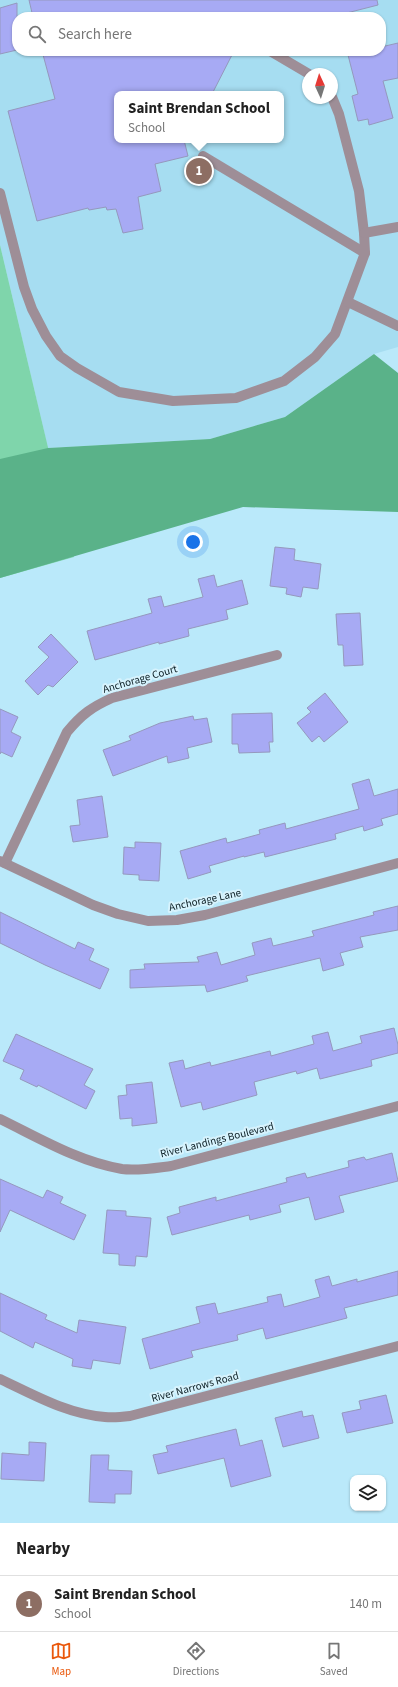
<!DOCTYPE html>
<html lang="en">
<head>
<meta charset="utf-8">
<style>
	body { margin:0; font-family:"Source Sans 3",sans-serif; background:#f6f6f6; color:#222 }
	.controls { position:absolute; right:12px; bottom:12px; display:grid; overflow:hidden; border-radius:8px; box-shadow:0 1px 3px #0004 }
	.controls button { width:36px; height:36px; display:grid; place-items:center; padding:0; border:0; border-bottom:1px solid #e0e0e0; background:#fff; color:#222; font:20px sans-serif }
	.compass { position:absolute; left:302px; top:68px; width:36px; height:36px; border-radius:50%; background:#fff; box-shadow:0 1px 3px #0004; rotate:356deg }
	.you { position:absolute; left:193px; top:542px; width:14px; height:14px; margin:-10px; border:3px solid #fff; border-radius:50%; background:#1a73e8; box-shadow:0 0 0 6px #1a73e833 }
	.badge { display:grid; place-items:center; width:26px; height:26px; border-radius:50%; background:#ea580c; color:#fff; font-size:13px; font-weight:700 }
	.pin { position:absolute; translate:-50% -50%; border:2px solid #fff; box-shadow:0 1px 4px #0006 }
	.popup { position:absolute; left:114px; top:91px; width:170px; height:52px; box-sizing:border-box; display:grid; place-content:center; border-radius:8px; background:#fff; filter:drop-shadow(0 1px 3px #0005); font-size:13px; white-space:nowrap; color:#767676 }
	.popup b { font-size:15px; color:#222 }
	.popup::after { content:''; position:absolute; left:50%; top:100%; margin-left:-8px; border:8px solid transparent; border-top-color:#fff }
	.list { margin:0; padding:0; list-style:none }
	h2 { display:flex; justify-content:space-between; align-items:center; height:52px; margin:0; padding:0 16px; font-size:17px }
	h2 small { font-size:13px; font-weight:400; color:#767676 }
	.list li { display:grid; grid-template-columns:26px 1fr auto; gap:12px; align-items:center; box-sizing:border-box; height:56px; padding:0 16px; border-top:1px solid #e0e0e0 }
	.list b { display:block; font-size:15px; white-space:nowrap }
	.list p { margin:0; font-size:13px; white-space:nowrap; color:#767676 }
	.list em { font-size:13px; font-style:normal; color:#767676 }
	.icon { flex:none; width:22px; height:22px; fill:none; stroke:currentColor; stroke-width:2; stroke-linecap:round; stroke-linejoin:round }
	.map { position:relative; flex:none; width:398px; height:1523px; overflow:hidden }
	.search { position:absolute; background:#fff; box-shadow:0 1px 3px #0004; left:12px; right:12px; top:12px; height:44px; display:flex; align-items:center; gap:10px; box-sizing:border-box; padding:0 14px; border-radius:16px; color:#767676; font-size:15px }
	.sheet { height:108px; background:#fff }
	nav { display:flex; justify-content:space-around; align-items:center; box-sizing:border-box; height:56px; border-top:1px solid #e0e0e0; background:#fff; font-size:11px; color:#767676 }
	nav a { display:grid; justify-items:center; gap:2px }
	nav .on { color:#ea580c }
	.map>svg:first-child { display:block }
	.built { fill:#a6ddf1; fill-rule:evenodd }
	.green { fill:#7fd5ab }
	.forest { fill:#5ab289 }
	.building { fill:#a7aaf4; stroke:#9598bd }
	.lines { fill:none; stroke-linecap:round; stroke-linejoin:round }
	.minor { stroke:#9e8e97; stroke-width:10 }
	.labels { text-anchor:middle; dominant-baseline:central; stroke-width:4; stroke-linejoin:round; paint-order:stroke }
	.street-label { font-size:11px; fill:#0c1e24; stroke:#d7f3fd }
</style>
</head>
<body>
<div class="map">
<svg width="398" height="1523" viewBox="0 0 398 1523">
	<rect width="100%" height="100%" fill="#bae9fa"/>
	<path class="built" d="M0,0h398v347l-24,7 -89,63 -75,22 -162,9 -48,-203zM17,17h364v34h-364zM308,74h24v24h-24zM117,94h164v46h-164z"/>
	<path class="green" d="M0,245l74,312 -74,21z"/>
	<path class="forest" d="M374,354l24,19v139l-155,-5 -243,71v-119l48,-11 162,-9 75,-22z"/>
	<g class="building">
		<path d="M29,0h348l1,5 -47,12h-298z"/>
		<path d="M17,3v47l-17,4v-46z"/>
		<path d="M398,43v35l-15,3 10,37 -24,7 -1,-6 -10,2 -6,-25 6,-2 -10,-39 16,-4h17v-4z"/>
		<path d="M42,51h192l-22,43h-95v46h67l4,16 -33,8 6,27 -23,6 5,32 -20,4 -7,-24 -9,1 -1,-3 -17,3 -1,-2 -51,13 -29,-110 47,-12z"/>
		<path d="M275,547l20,2 -1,11 27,4 -3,25 -15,-2 -2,10 -15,-3 1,-6 -17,-2z"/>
		<path d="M214,575l3,12 25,-7 6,24 -22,6 2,9 -40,10 1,7 -30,8v-2l-64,18 -8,-29 65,-18 -4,-14 13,-3 3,11 39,-10 -5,-18z"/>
		<path d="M360,613l3,52 -19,1 -1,-21h-5l-2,-31z"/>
		<path d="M51,634l27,28 -25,25 -5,-2 -10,10 -13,-14 24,-24 -11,-10z"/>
		<path d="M325,693l23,29 -24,20 -5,-6 -7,6 -15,-19 14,-11 -4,-4z"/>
		<path d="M0,709l18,8 -7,15 10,5 -9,20 -11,-5 -1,2z"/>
		<path d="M272,713l1,29h-4l1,10 -31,1 -1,-9h-6v-30z"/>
		<path d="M193,716l1,4 13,-2 5,24 -25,6 2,10 -21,5 -1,-7 -54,20 -10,-26 28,-10 -2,-4 31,-13z"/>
		<path d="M369,779l5,17 24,-7v25l-17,5 2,6 -19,6 -1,-5 -28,8 1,5 -71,18 -1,-5 -20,5v-1l-35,10 2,6 -23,7 -8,-28 46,-13 1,5 33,-9 -1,-4 26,-7 1,6 73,-20 -7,-25z"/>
		<path d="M102,796l6,41 -35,5 -3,-16 10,-1 -3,-25z"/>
		<path d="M135,842l26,1 -2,38 -20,-1v-5l-16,-1 1,-27 11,1z"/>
		<path d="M398,906v24l-38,7 3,10 -23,6 4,12 -21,6 -3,-13 -74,18 2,5 -41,11 -2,-7 -75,3v-18l15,-1 -1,-5 55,-2 -2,-5 20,-5 4,13 34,-10 -3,-12 19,-5 2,8 41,-10 -2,-5 62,-16 -1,-3z"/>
		<path d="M0,912l75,37 3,-7 16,7 -5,11 20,9 -9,20 -55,-24 -45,-22z"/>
		<path d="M394,1028l4,17v8l-27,7 1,6 -52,13 -3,-11 -20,6 -1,-3 -42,11 3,13 -54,15 -2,-8 -20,5 -12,-44 14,-3 2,9 25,-7 1,4 59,-15 1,5 43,-12 -2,-8 16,-4 5,19 29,-8 -2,-7z"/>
		<path d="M16,1034l77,35 -9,16 11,6 -9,18 -48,-24 -1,2 -17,-8 4,-9 -21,-9z"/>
		<path d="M152,1082l5,41 -25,3v-8l-12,1 -2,-23 9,-1 -1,-10z"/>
		<path d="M392,1153l6,28 -59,15 5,16 -29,8 -6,-23 -30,8 2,7 -31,8 -1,-5 -77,20 -5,-18 13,-4 -1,-6 37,-10v4l71,-19 -1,-4 19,-5 2,5 42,-11 -1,-6 16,-4 2,3z"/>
		<path d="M0,1179l43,19 4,-8 16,7 -3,6 26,12 -12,25 -64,-30 -10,22z"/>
		<path d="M107,1210l19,1v5l25,2 -4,39 -11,-1 -1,10 -16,-1v-11l-16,-1z"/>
		<path d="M398,1271v24l-54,13 3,10 -81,21 -3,-11 -26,7 1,5 -47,11 2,6 -43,12 -8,-30 58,-16 -4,-16 19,-4 3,11 50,-12 -1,-5 14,-3 3,13 36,-10 -5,-17 14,-4 3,10 25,-7v3z"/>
		<path d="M0,1293l47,22 -2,4 32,14 2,-13 47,7 -6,37 -27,-4 -2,9 -19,-3 1,-7 -38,-17 -2,6 -33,-17z"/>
		<path d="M386,1395l7,28 -46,10 -5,-20 19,-4 -2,-8z"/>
		<path d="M302,1411l1,6 10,-2 6,23 -36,9 -8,-29z"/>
		<path d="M236,1429l4,17 22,-6 9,36 -40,11 -7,-29 -66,16 -5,-19 15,-3 -2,-6z"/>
		<path d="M29,1442l17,1 -2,38 -43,-2 1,-26 27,2z"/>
		<path d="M91,1455h18l-1,15 24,1 -1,23h-16v9l-26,-1z"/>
	</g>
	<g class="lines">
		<g class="minor">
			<path d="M270,51l39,23"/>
			<path d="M203,156l162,97"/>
			<path d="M0,193l24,94 8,22 14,27 14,20 17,12 42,24 54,9 63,-3 48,-17 31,-24 20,-23 30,-81 -1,-20 -5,-42 -20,-77 -7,-17"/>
			<path d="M364,233l34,-6"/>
			<path d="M348,302l50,24"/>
			<path d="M0,861l93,44 25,9 30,7 29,-1 28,-5 193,-52"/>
			<path d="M5,863l62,-131c15,-18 25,-25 45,-34l165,-43"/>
			<path d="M0,1119c39,19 79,43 122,50 16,2 33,-1 49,-3l227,-60"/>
			<path d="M0,1379c34,16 67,35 105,38 8,1 17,0 25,-1l268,-70"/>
		</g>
	</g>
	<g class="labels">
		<g class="street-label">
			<text transform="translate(140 679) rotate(-16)">Anchorage Court</text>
			<text transform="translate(205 900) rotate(-12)">Anchorage Lane</text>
			<text transform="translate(217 1140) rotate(-14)">River Landings Boulevard</text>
			<text transform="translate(195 1387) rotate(-15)">River Narrows Road</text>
		</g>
	</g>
</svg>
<div class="controls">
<button><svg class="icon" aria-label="layers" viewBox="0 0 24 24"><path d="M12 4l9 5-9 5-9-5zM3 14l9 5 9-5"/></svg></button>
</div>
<svg class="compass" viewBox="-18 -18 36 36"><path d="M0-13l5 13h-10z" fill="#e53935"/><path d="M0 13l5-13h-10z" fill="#767676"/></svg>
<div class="you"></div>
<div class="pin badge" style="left:199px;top:171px;background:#8d6e63">1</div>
<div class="popup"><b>Saint Brendan School</b>School</div>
<div class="search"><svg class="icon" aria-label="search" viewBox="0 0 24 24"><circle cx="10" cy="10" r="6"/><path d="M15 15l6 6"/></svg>Search here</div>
</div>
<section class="sheet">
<h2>Nearby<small></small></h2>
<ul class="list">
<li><span class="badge" style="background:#8d6e63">1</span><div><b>Saint Brendan School</b><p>School</p></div><em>140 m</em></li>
</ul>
</section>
<nav>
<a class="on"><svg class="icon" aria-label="map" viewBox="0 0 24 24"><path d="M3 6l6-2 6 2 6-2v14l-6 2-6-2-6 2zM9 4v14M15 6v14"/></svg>Map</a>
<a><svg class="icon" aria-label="directions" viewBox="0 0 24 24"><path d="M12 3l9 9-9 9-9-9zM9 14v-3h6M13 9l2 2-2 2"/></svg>Directions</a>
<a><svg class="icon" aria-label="saved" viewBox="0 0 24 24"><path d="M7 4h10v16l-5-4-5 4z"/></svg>Saved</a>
</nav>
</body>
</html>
